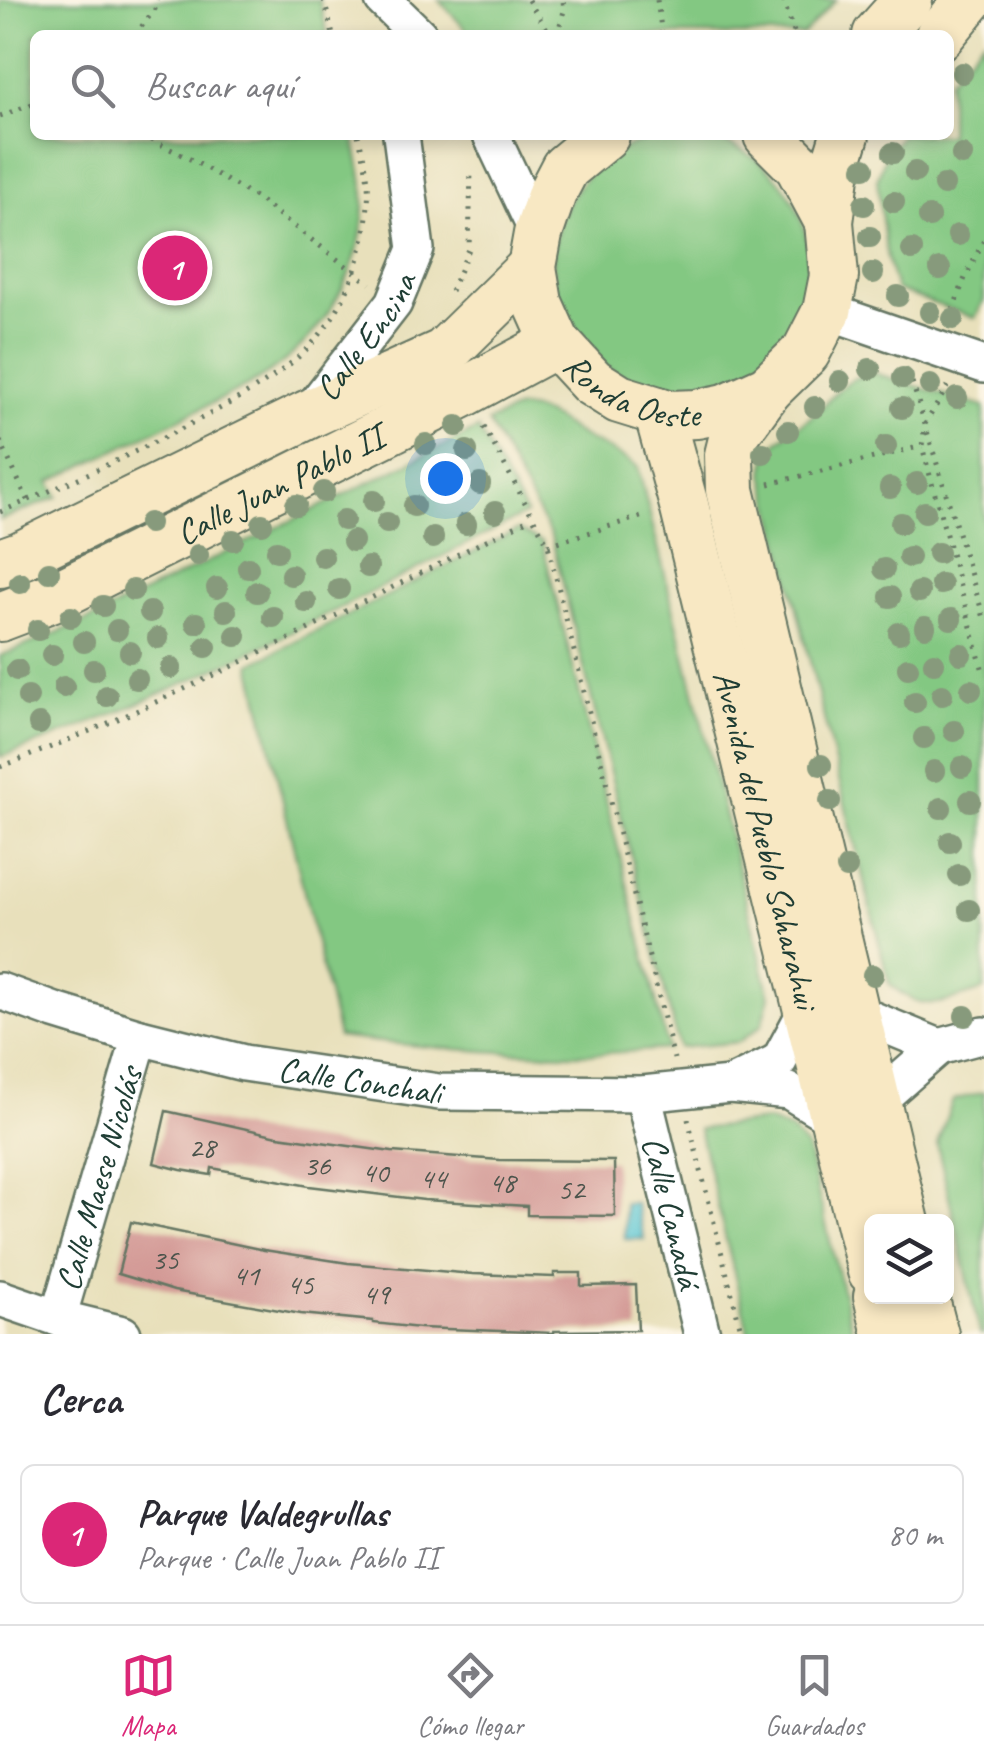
<!DOCTYPE html>
<html lang="es">
<head>
<meta charset="utf-8">
<style>
	body { margin:0; font-family:Caveat,sans-serif; background:#f7f7f7; color:#2b2b33 }
	.controls { position:absolute; right:30px; bottom:30px; display:grid; overflow:hidden; border-radius:15px; box-shadow:0 5px 15px #0003 }
	.controls button { width:90px; height:90px; display:grid; place-items:center; padding:0; border:0; border-bottom:2px solid #e1e1e2; background:#fff; color:#2b2b33; font:50px sans-serif }
	.you { position:absolute; left:445px; top:478px; width:35px; height:35px; margin:-25px; border:8px solid #fff; border-radius:50%; background:#1a73e8; box-shadow:0 0 0 15px #1a73e833 }
	.badge { display:grid; place-items:center; width:65px; height:65px; border-radius:50%; background:#db2777; color:#fff; font-size:32px; font-weight:700 }
	.pin { position:absolute; translate:-50% -50%; border:5px solid #fff; box-shadow:0 2px 10px #0006 }
	.list { margin:0; padding:0; list-style:none }
	h2 { display:flex; justify-content:space-between; align-items:center; height:130px; margin:0; padding:0 40px; font-size:42px }
	h2 small { font-size:32px; font-weight:400; color:#7c7c81 }
	.list li { display:grid; grid-template-columns:65px 1fr auto; gap:30px; align-items:center; box-sizing:border-box; height:140px; margin:0 20px 20px; padding:0 20px; border:2px solid #e1e1e2; border-radius:15px }
	.list b { display:block; font-size:38px; white-space:nowrap }
	.list p { margin:0; font-size:32px; white-space:nowrap; color:#7c7c81 }
	.list em { font-size:32px; font-style:normal; color:#7c7c81 }
	.icon { flex:none; width:55px; height:55px; fill:none; stroke:currentColor; stroke-width:2; stroke-linecap:round; stroke-linejoin:round }
	.map { position:relative; flex:none; width:984px; height:1334px; overflow:hidden }
	.search { position:absolute; background:#fff; box-shadow:0 5px 15px #0003; left:30px; right:30px; top:30px; height:110px; display:flex; align-items:center; gap:25px; box-sizing:border-box; padding:0 35px; border-radius:15px; color:#7c7c81; font-size:38px }
	.sheet { height:290px; background:#fff }
	nav { display:flex; justify-content:space-around; align-items:center; box-sizing:border-box; height:140px; border-top:2px solid #e1e1e2; background:#fff; font-size:28px; color:#7c7c81 }
	nav a { display:grid; justify-items:center; gap:5px }
	nav .on { color:#db2777 }
	.map>svg:first-child { display:block }
	.green { fill:#83c882; stroke:#51825b; stroke-width:2.5 }
	.water { fill:#5bc7d5; stroke:#3d8284; stroke-width:2.5 }
	.building { fill:#d39995 }
	.lines { fill:none; stroke-linecap:round; stroke-linejoin:round }
	.street-casing { stroke:#657663; stroke-width:40 }
	.secondary-casing { stroke:#657663; stroke-width:52 }
	.path { stroke:#657663; stroke-width:5; stroke-dasharray:2.5 8; stroke-linecap:butt }
	.street { stroke:#fff; stroke-width:35 }
	.secondary { stroke:#f8e8c3; stroke-width:48 }
	.tree { fill:#879a7c }
	.labels { text-anchor:middle; dominant-baseline:central; stroke-width:8; stroke-linejoin:round; paint-order:stroke }
	.number-label { font-size:30px; fill:#4c544c }
	.street-label { font-size:35px; fill:#1f3d34; stroke:#fcf5e5 }
</style>
</head>
<body>
<div class="map">
<svg width="984" height="1334" viewBox="0 0 984 1334">
	<rect width="100%" height="100%" fill="#fcf5e5"/>
	<filter id="ink" filterUnits="userSpaceOnUse"><feTurbulence type="fractalNoise" baseFrequency=".01" numOctaves="2"/><feDisplacementMap in="SourceGraphic" scale="20" xChannelSelector="R" yChannelSelector="G"/><feConvolveMatrix kernelMatrix="1 2 1 2 8 2 1 2 1" color-interpolation-filters="sRGB"/></filter>
	<filter id="wash" filterUnits="userSpaceOnUse"><feTurbulence type="fractalNoise" baseFrequency=".0048" numOctaves="4" result="noise"/><feDisplacementMap in="SourceGraphic" scale="40" xChannelSelector="R" yChannelSelector="G"/><feGaussianBlur stdDeviation="2.25" result="paint"/><feColorMatrix in="noise" values="0 0 0 0 0 0 0 0 0 0 0 0 0 0 0 0 0 1.4 0 .05"/><feComposite in="paint" operator="in"/></filter>
	<g filter="url(#wash)">
		<rect width="100%" height="100%" fill="#e8e0bb"/>
		<g class="green">
			<path d="M0,0h319l9,35h-293v100h318c5,20 10,40 11,60 2,64 -32,128 -81,167 -29,24 -68,39 -102,56 -43,21 -87,43 -131,64l8,15 -58,23z"/>
			<path d="M439,0h397l-33,35h-332z"/>
			<path d="M984,39v261l-9,18 -79,-28 -9,-32 -10,-78 8,-22 16,-23h48v-55z"/>
			<circle cx="681" cy="263" r="128"/>
			<path d="M874,373l110,34v583c-41,12 -60,26 -95,-7l-125,-509c1,-10 3,-21 10,-29 10,-11 26,-19 38,-29 23,-19 29,-39 62,-43z"/>
			<path d="M519,408c31,2 42,17 68,31 18,9 34,15 51,28l132,529 -8,29 -23,17 -60,6 -128,-512 -63,-114z"/>
			<path d="M478,429l48,85c-173,86 -343,180 -526,243v-101l93,-38z"/>
			<path d="M518,530l24,12 126,507c-31,2 -62,5 -93,5 -79,0 -158,-7 -237,-17l-87,-373z"/>
			<path d="M984,1092v242h-4l-43,-190 16,-44z"/>
			<path d="M767,1121l24,9 16,18 46,186h-104l-50,-205z"/>
		</g>
		<path class="water" d="M624,1203h11l9,36h-19z"/>
		<g id="blocks">
			<g class="building">
				<path d="M166,1111l112,25 114,16 108,8 114,1 1,55 -88,-1v-9l-103,-6 -115,-14 -97,-18 -1,7 -30,-5 -27,-7z"/>
				<path d="M131,1222l133,28 84,13 125,11 81,3v-4h27v13l55,-1 2,45 -84,1v2l-134,-5 -47,-5v-2l-72,-7 -127,-23 -56,-17z"/>
			</g>
		</g>
	</g>
	<g filter="url(#ink)">
		<use href="#blocks" fill-opacity="0" stroke="#657663" stroke-width="2.5"/>
		<g class="lines">
			<g class="street-casing">
				<g id="street">
					<path d="M383,0l36,35"/>
					<path d="M491,135l47,99"/>
					<path d="M827,311l157,54"/>
					<path id="s1" d="M311,410l83,-107 22,-54 -15,-114"/>
					<path id="s2" d="M0,991l55,20 85,26 104,26 195,29 204,2 87,-9 59,6 44,27"/>
					<path d="M854,1012l85,35 -64,56"/>
					<path d="M939,1047l45,-12"/>
					<path d="M730,1085l49,-24 28,-52"/>
					<path id="s3" d="M643,1094l59,240"/>
					<path d="M0,1298l58,20 65,16"/>
					<path id="s4" d="M58,1318l82,-281"/>
				</g>
			</g>
			<g class="secondary-casing">
				<g id="secondary">
					<path d="M877,35l31,-35"/>
					<path d="M940,35l29,-35"/>
					<path id="s5" d="M605,135l-40,33 -13,25 -14,41 -6,33 6,36 18,40 36,39 27,17 52,16 26,-1 29,-6 42,-19 38,-37 21,-41 7,-35 -5,-54 8,-61 8,-26"/>
					<path d="M768,135l31,31 30,56"/>
					<path d="M768,389l-34,46 -5,20 1,35 175,732"/>
					<path id="s6" d="M658,411l26,94 188,766"/>
					<path d="M0,563l20,-7 287,-141 137,-62 88,-86"/>
					<path id="s7" d="M0,617l58,-22 405,-202 93,-50"/>
					<path d="M878,1296l9,38"/>
					<path d="M924,1296l10,38"/>
				</g>
			</g>
			<g class="path">
				<path d="M324,0l9,35"/>
				<path d="M528,0l23,35"/>
				<path d="M657,0l5,35"/>
				<path d="M783,0l12,35"/>
				<path d="M135,35l20,-26 3,-9"/>
				<path d="M557,35l7,-24 -1,-11"/>
				<path d="M0,116l35,-13"/>
				<path d="M142,135l52,26 64,38 112,85"/>
				<path d="M451,291l18,-42 2,-78"/>
				<path d="M949,320l16,-42 19,-38"/>
				<path d="M909,372l75,246"/>
				<path d="M948,386l-23,38 -3,22 62,229"/>
				<path d="M484,427l64,118 126,514"/>
				<path d="M0,441l28,60"/>
				<path d="M769,484l153,-38"/>
				<path d="M0,512c59,-24 116,-51 173,-79 42,-22 88,-44 124,-75 45,-38 68,-98 71,-155 2,-23 -4,-46 -10,-68"/>
				<path d="M548,545l99,-30"/>
				<path d="M0,767c183,-69 356,-163 531,-249"/>
				<path d="M688,1119l54,215"/>
			</g>
			<use href="#street" class="street"/>
			<use href="#secondary" class="secondary"/>
		</g>
		<g class="tree">
			<circle cx="962" cy="73" r="11"/>
			<circle cx="893" cy="153" r="11"/>
			<circle cx="962" cy="155" r="11"/>
			<circle cx="864" cy="168" r="11"/>
			<circle cx="915" cy="172" r="11"/>
			<circle cx="944" cy="185" r="11"/>
			<circle cx="894" cy="202" r="11"/>
			<circle cx="864" cy="205" r="11"/>
			<circle cx="929" cy="217" r="11"/>
			<circle cx="958" cy="235" r="11"/>
			<circle cx="870" cy="237" r="11"/>
			<circle cx="912" cy="250" r="11"/>
			<circle cx="940" cy="269" r="11"/>
			<circle cx="873" cy="273" r="11"/>
			<circle cx="898" cy="296" r="11"/>
			<circle cx="930" cy="312" r="11"/>
			<circle cx="953" cy="319" r="11"/>
			<circle cx="870" cy="369" r="11"/>
			<circle cx="903" cy="378" r="11"/>
			<circle cx="840" cy="381" r="11"/>
			<circle cx="930" cy="385" r="11"/>
			<circle cx="957" cy="398" r="11"/>
			<circle cx="815" cy="407" r="11"/>
			<circle cx="902" cy="408" r="11"/>
			<circle cx="457" cy="426" r="11"/>
			<circle cx="788" cy="431" r="11"/>
			<circle cx="426" cy="444" r="11"/>
			<circle cx="886" cy="446" r="11"/>
			<circle cx="467" cy="451" r="11"/>
			<circle cx="763" cy="453" r="11"/>
			<circle cx="438" cy="471" r="11"/>
			<circle cx="917" cy="483" r="11"/>
			<circle cx="480" cy="484" r="11"/>
			<circle cx="890" cy="488" r="11"/>
			<circle cx="324" cy="492" r="11"/>
			<circle cx="374" cy="501" r="11"/>
			<circle cx="296" cy="505" r="11"/>
			<circle cx="414" cy="506" r="11"/>
			<circle cx="495" cy="512" r="11"/>
			<circle cx="925" cy="512" r="11"/>
			<circle cx="344" cy="520" r="11"/>
			<circle cx="149" cy="523" r="11"/>
			<circle cx="387" cy="523" r="11"/>
			<circle cx="901" cy="523" r="11"/>
			<circle cx="262" cy="524" r="11"/>
			<circle cx="466" cy="524" r="11"/>
			<circle cx="433" cy="538" r="11"/>
			<circle cx="233" cy="540" r="11"/>
			<circle cx="353" cy="541" r="11"/>
			<circle cx="277" cy="551" r="11"/>
			<circle cx="938" cy="553" r="11"/>
			<circle cx="198" cy="555" r="11"/>
			<circle cx="323" cy="557" r="11"/>
			<circle cx="909" cy="557" r="11"/>
			<circle cx="368" cy="567" r="11"/>
			<circle cx="248" cy="568" r="11"/>
			<circle cx="884" cy="569" r="11"/>
			<circle cx="49" cy="572" r="11"/>
			<circle cx="291" cy="575" r="11"/>
			<circle cx="20" cy="583" r="11"/>
			<circle cx="941" cy="584" r="11"/>
			<circle cx="217" cy="588" r="11"/>
			<circle cx="339" cy="589" r="11"/>
			<circle cx="133" cy="590" r="11"/>
			<circle cx="257" cy="592" r="11"/>
			<circle cx="919" cy="592" r="11"/>
			<circle cx="890" cy="597" r="11"/>
			<circle cx="306" cy="602" r="11"/>
			<circle cx="103" cy="606" r="11"/>
			<circle cx="226" cy="611" r="11"/>
			<circle cx="150" cy="612" r="11"/>
			<circle cx="71" cy="617" r="11"/>
			<circle cx="273" cy="617" r="11"/>
			<circle cx="951" cy="619" r="11"/>
			<circle cx="196" cy="623" r="11"/>
			<circle cx="925" cy="627" r="11"/>
			<circle cx="38" cy="630" r="11"/>
			<circle cx="117" cy="630" r="11"/>
			<circle cx="899" cy="633" r="11"/>
			<circle cx="236" cy="636" r="11"/>
			<circle cx="158" cy="638" r="11"/>
			<circle cx="84" cy="642" r="11"/>
			<circle cx="206" cy="647" r="11"/>
			<circle cx="130" cy="652" r="11"/>
			<circle cx="961" cy="654" r="11"/>
			<circle cx="52" cy="655" r="11"/>
			<circle cx="934" cy="663" r="11"/>
			<circle cx="171" cy="668" r="11"/>
			<circle cx="908" cy="668" r="11"/>
			<circle cx="17" cy="670" r="11"/>
			<circle cx="94" cy="670" r="11"/>
			<circle cx="137" cy="679" r="11"/>
			<circle cx="64" cy="687" r="11"/>
			<circle cx="971" cy="690" r="11"/>
			<circle cx="942" cy="695" r="11"/>
			<circle cx="107" cy="696" r="11"/>
			<circle cx="28" cy="697" r="11"/>
			<circle cx="915" cy="702" r="11"/>
			<circle cx="39" cy="724" r="11"/>
			<circle cx="954" cy="731" r="11"/>
			<circle cx="924" cy="738" r="11"/>
			<circle cx="821" cy="765" r="11"/>
			<circle cx="962" cy="767" r="11"/>
			<circle cx="934" cy="771" r="11"/>
			<circle cx="830" cy="801" r="11"/>
			<circle cx="970" cy="801" r="11"/>
			<circle cx="941" cy="808" r="11"/>
			<circle cx="950" cy="842" r="11"/>
			<circle cx="847" cy="868" r="11"/>
			<circle cx="959" cy="875" r="11"/>
			<circle cx="969" cy="910" r="11"/>
			<circle cx="873" cy="975" r="11"/>
			<circle cx="965" cy="1016" r="11"/>
		</g>
	</g>
	<g class="labels">
		<g class="number-label">
			<text x="202" y="1147">28</text>
			<text x="317" y="1165">36</text>
			<text x="375" y="1172">40</text>
			<text x="433" y="1178">44</text>
			<text x="502" y="1182">48</text>
			<text x="571" y="1189">52</text>
			<text x="165" y="1259">35</text>
			<text x="246" y="1275">41</text>
			<text x="300" y="1284">45</text>
			<text x="376" y="1294">49</text>
		</g>
		<g class="street-label">
			<text stroke="none"><textPath href="#s1" startOffset="92">Calle Encina</textPath></text>
			<text stroke="none"><textPath href="#s5" startOffset="332">Ronda Oeste</textPath></text>
			<text stroke="none"><textPath href="#s7" startOffset="310">Calle Juan Pablo II</textPath></text>
			<text stroke="none"><textPath href="#s6" startOffset="442">Avenida del Pueblo Saharahui</textPath></text>
			<text stroke="none"><textPath href="#s2" startOffset="372">Calle Conchali</textPath></text>
			<text stroke="none"><textPath href="#s4" startOffset="145">Calle Maese Nicolás</textPath></text>
			<text stroke="none"><textPath href="#s3" startOffset="122">Calle Canadá</textPath></text>
		</g>
	</g>
</svg>
<div class="controls">
<button><svg class="icon" aria-label="layers" viewBox="0 0 24 24"><path d="M12 4l9 5-9 5-9-5zM3 14l9 5 9-5"/></svg></button>
</div>
<div class="you"></div>
<div class="pin badge" style="left:175px;top:268px">1</div>
<div class="search"><svg class="icon" aria-label="search" viewBox="0 0 24 24"><circle cx="10" cy="10" r="6"/><path d="M15 15l6 6"/></svg>Buscar aquí</div>
</div>
<section class="sheet">
<h2>Cerca<small></small></h2>
<ul class="list">
<li><span class="badge">1</span><div><b>Parque Valdegrullas</b><p>Parque · Calle Juan Pablo II</p></div><em>80 m</em></li>
</ul>
</section>
<nav>
<a class="on"><svg class="icon" aria-label="map" viewBox="0 0 24 24"><path d="M3 6l6-2 6 2 6-2v14l-6 2-6-2-6 2zM9 4v14M15 6v14"/></svg>Mapa</a>
<a><svg class="icon" aria-label="directions" viewBox="0 0 24 24"><path d="M12 3l9 9-9 9-9-9zM9 14v-3h6M13 9l2 2-2 2"/></svg>Cómo llegar</a>
<a><svg class="icon" aria-label="saved" viewBox="0 0 24 24"><path d="M7 4h10v16l-5-4-5 4z"/></svg>Guardados</a>
</nav>
</body>
</html>
